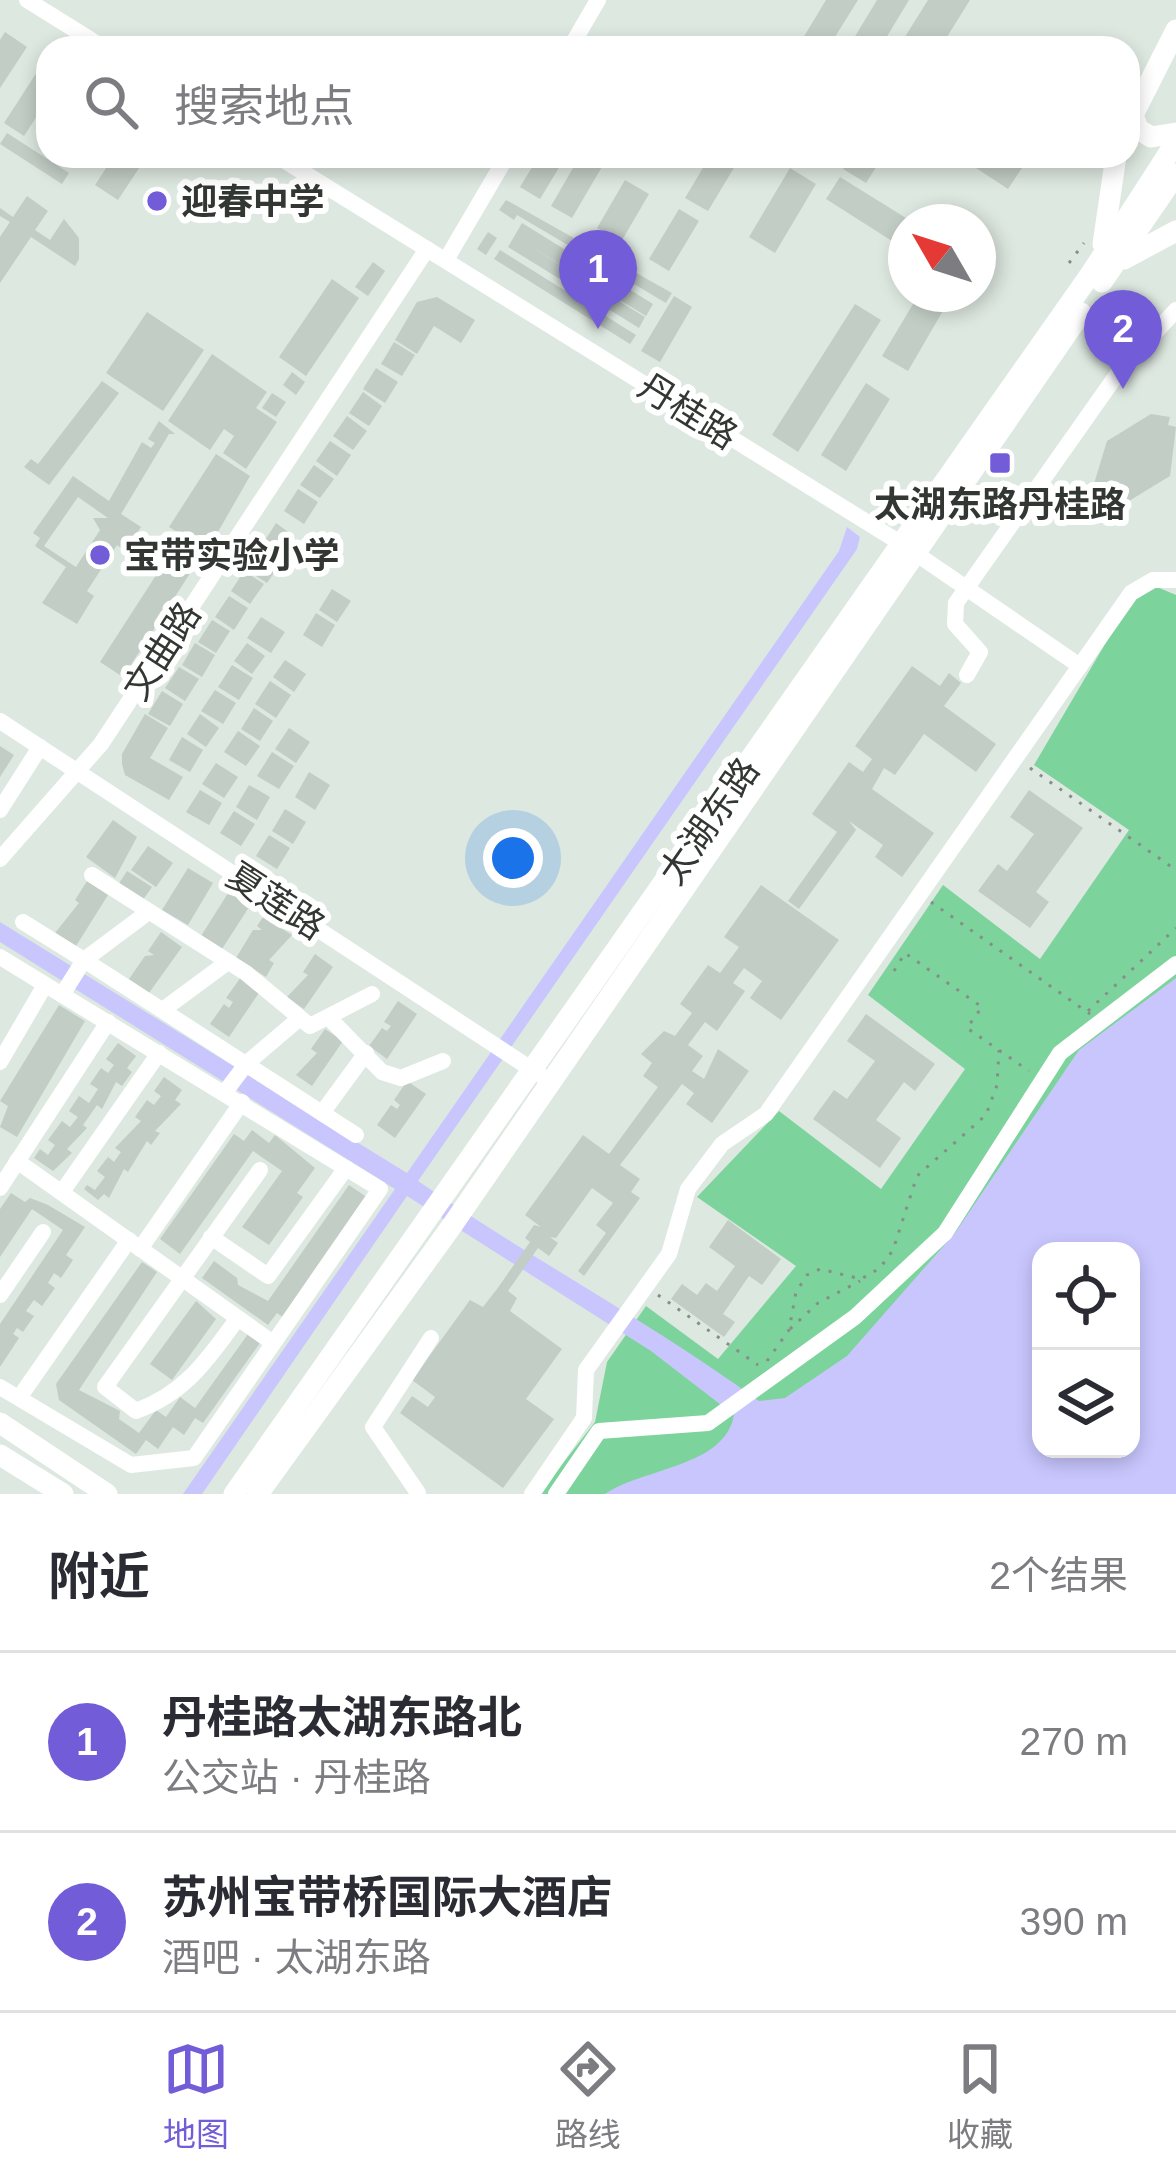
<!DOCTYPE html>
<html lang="zh">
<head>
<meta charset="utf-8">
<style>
	body { margin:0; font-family:Arial,"Noto Sans SC",sans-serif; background:#f2f2f3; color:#2b2b33 }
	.controls { position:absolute; right:36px; bottom:36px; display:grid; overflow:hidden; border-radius:24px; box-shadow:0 6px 18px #0003 }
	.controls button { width:108px; height:108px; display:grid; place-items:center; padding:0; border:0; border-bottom:3px solid #e1e1e2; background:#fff; color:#2b2b33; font:60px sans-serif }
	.compass { position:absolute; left:888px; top:204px; width:108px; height:108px; border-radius:50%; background:#fff; box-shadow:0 6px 18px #0003; rotate:309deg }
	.you { position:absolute; left:513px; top:858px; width:42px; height:42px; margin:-30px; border:9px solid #fff; border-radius:50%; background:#1a73e8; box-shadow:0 0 0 18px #1a73e833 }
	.badge { display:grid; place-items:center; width:78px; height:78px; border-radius:50%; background:#735cd7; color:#fff; font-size:39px; font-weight:700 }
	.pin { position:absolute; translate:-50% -99px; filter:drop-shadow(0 3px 6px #0008) }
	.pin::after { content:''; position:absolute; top:63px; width:42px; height:36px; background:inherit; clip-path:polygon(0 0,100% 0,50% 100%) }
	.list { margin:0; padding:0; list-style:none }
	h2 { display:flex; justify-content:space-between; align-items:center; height:156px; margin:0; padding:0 48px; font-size:51px }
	h2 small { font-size:39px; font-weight:400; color:#7c7c81 }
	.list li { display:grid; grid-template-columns:78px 1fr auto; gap:36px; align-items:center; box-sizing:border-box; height:180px; padding:0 48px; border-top:3px solid #e1e1e2 }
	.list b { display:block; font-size:45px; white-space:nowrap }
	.list p { margin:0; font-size:39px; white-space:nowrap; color:#7c7c81 }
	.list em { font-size:39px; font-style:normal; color:#7c7c81 }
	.icon { flex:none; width:66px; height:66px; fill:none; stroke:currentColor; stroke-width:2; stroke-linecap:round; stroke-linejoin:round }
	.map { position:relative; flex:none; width:1176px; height:1494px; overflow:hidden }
	.search { position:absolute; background:#fff; box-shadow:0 6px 18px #0003; left:36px; right:36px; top:36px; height:132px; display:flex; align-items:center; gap:30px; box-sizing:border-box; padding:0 42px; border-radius:36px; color:#7c7c81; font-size:45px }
	.sheet { height:516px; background:#fff }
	nav { display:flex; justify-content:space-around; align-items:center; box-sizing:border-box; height:168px; border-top:3px solid #e1e1e2; background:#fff; font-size:33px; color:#7c7c81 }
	nav a { display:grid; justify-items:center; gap:6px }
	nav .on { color:#735cd7 }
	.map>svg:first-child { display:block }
	.green { fill:#7dd39c; fill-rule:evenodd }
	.water { fill:#c9c6fe; fill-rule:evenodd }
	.building { fill:#c2cdc5; fill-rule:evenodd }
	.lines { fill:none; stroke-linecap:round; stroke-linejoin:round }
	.path { stroke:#878e89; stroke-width:3; stroke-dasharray:3 9; stroke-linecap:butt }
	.minor { stroke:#fff; stroke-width:16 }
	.major { stroke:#fff; stroke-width:21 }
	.poi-dot { fill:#735cd7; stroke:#fff; stroke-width:4.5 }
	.labels { text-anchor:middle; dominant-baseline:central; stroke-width:12; stroke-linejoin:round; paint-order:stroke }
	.poi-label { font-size:36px; font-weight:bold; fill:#333734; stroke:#fff; text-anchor:start }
	.street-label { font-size:36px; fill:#333734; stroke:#fff }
</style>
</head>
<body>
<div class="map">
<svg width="1176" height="1494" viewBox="0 0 1176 1494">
	<rect width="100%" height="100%" fill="#dde8e0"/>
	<path class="green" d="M1157,587l19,8v899h-637l56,-72 12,-60 39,-56 72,53 78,-93 -99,-69 82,-86 102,78 84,-120 -97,-74 75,-110 97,74 89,-129 -95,-65 104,-177zM1041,1251h90v198h-90z"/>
	<path class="water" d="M847,527l13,10 -3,12 -439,632c112,77 231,140 341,220l26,-3 62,-42 108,-123 124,-183 97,-72v516h-571c38,-26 120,-27 129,-79l-83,-64 -244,-155 -205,298h-19l212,-305 -395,-247v-20l407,251 432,-622zM1041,1251h90v198h-90z"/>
	<g class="building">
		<path d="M826,0h32l-30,48h-31z"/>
		<path d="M877,0h32l-29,48h-32z"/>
		<path d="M928,0h42l-30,48h-42z"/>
		<path d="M5,32l22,15 -27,41v-48z"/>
		<path d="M48,55v44l-24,37 -20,-13z"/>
		<path d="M7,133l62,40 -7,11 -62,-40z"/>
		<path d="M114,156h33l-29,44 -23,-15z"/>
		<path d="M539,156h27l-26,43 -20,-12z"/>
		<path d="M580,156l23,9 -31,53 -21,-12z"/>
		<path d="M710,156h31l-33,55 -23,-13z"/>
		<path d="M852,156h31l-17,27 -23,-14z"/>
		<path d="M983,156h47l-22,33 -32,-21z"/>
		<path d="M790,168l26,16 -41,69 -26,-16z"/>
		<path d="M840,177l66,41 -14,23 -66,-42z"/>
		<path d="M625,180l24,14 -28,48 -24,-14z"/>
		<path d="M27,196l21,15 -13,19 15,10 14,-21 15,19v21l-4,7 -44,-29 -31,46v-46l10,-15 -10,-6v-8l13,9z"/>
		<path d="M506,200l166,93 -6,10 -149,-88 -3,5 -15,-10z"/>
		<path d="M679,209l20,12 -30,50 -20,-12z"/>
		<path d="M522,223l131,81 -7,12 -118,-71 117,72 -6,11 -131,-81z"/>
		<path d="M488,232l9,6 -11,17 -9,-6z"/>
		<path d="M500,250l136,85 -6,9 -136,-85z"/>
		<path d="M373,262l12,9 -17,25 -13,-9z"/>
		<path d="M332,279l27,19 -53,78 -27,-19z"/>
		<path d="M919,294l29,8 -40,69 -26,-15z"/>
		<path d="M674,296l18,11 -32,55 -19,-11z"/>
		<path d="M437,297l38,23 -14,23 -27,-17 -17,28 -22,-14 22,-38z"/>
		<path d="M855,304l26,16 -83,132 -26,-17z"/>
		<path d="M147,312l57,38 -41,61 -57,-38z"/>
		<path d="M394,342l21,13 -13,21 -21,-12z"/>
		<path d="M212,354l55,38 -11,16 21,14 -31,47 -23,-16 11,-17 -10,-7 -14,21 -42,-29z"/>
		<path d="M376,368l22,14 -13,21 -22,-14z"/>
		<path d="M292,372l13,10 -9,13 -13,-10z"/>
		<path d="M102,381l17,12 -70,92 -25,-18 7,-8 7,5z"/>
		<path d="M866,383l24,16 -44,72 -25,-16z"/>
		<path d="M363,392l19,14 -13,20 -20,-13z"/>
		<path d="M272,393l14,9 -10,15 -14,-9z"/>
		<path d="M1151,414l19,3 -2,8 8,2 -6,49 -46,28 -20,-5 1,-7 -12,-5 14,-46z"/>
		<path d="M347,416l20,15 -14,19 -20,-14z"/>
		<path d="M159,421l16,13h-6l-48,80 20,13 -16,24 -8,-6 -30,46 7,5 -17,28 -35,-21 24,-36 -31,-21 5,-8 -7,-5 40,-57 36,25 33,-59 9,6 4,-5 -7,-4zM78,497l30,21h-15l7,12 -24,37 -32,-21z"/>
		<path d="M330,441l21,14 -14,21 -21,-15z"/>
		<path d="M216,454l34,22 -43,75 -8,-5 -7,11 6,4 -75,116 -23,-15 82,-127 -13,-8z"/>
		<path d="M314,465l20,14 -14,19 -20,-13z"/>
		<path d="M298,489l20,13 -14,22 -20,-13z"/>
		<path d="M276,523l19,14 -14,21 -19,-13z"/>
		<path d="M259,547l23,14 -15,22 -22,-14z"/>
		<path d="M244,571l20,13 -14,20 -19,-13z"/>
		<path d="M332,589l19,12 -14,21 -18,-12z"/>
		<path d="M229,596l19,12 -14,22 -19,-13z"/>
		<path d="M316,613l19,12 -13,22 -19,-12z"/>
		<path d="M261,617l24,15 -14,21 -24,-15z"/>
		<path d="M212,620l18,11 -14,22 -18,-11z"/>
		<path d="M195,643l20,12 -13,22 -20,-12z"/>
		<path d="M247,643l18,13 -13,18 -18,-13z"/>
		<path d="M285,660l21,14 -12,18 -21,-15z"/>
		<path d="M232,665l21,13 -14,22 -21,-13z"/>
		<path d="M912,666l28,20 9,-13 12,10 -17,23 52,38 -20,28 -52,-38 -29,41 -11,-7 -12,21 62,44 -32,44 -27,-20 8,-12 -34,-24 7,9 -57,79 -11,-8 49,-69 -25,-18 37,-52 14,10 9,-13 -17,-13z"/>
		<path d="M179,667l20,12 -14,22 -20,-13z"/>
		<path d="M270,681l21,14 -15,23 -21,-14z"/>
		<path d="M215,690l21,13 -13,21 -22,-13z"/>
		<path d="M162,691l21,13 -13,22 -22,-12z"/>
		<path d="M254,708l19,13 -13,20 -19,-12z"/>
		<path d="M145,714l23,14 -18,30 33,19 -14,23 -44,-25 -3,-11v-10z"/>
		<path d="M200,714l19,14 -13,19 -19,-13z"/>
		<path d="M289,728l21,14 -14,21 -21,-14z"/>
		<path d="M238,731l22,15 -14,20 -22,-14z"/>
		<path d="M182,737l21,13 -13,22 -21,-12z"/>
		<path d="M0,746l14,9 -14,22z"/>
		<path d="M272,752l22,14 -15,23 -22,-13z"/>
		<path d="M216,763l22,14 -14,21 -22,-14z"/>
		<path d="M309,772l21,13 -15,25 -20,-13z"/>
		<path d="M249,785l21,12 -13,23 -21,-13z"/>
		<path d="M200,790l22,13 -13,22 -23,-13z"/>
		<path d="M1029,790l54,38 -47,64 13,10 -19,26 -52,-37 20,-27 9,7 27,-37 -24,-17z"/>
		<path d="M285,809l21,13 -13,22 -21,-13z"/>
		<path d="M234,811l21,13 -14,22 -21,-13z"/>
		<path d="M113,820l24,17 -22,41 -29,-21z"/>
		<path d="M269,835l21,13 -13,21 -21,-13z"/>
		<path d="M148,846l25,17 -17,24 -25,-17z"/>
		<path d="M188,868l25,15 -25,42 -26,-15z"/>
		<path d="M127,871l25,16 -12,17 -24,-16z"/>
		<path d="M87,881l21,14 -32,51 -21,-13 24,-30 -4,-3z"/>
		<path d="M761,885l78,55 -58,80 -31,-22 12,-17 -18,-13 -11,15 12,8 -28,40 -12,-9 -17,23 15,11 -11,15 12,8 14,-30 31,22 -37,52 -26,-19 8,-11 -12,-9 -62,81 20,14 -9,13 9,6 -56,78 -6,-5 28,-38 -10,-8 17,-22 -21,-15 -36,50 -6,-1 8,6 -9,13 -11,-8 -30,43 9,7 -7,13 52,38 -36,50 28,20 -51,69 -103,-75 12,-17 16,11 7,-10 -23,-17 58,-80 13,7 14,-18 33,-47 -5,-4 9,-13 7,2 -16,-12 58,-80 26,19 49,-67 -15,-11 9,-13 -11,-9 23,-23 11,5 17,-23 -12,-9 28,-39 12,8 19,-26 -15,-10z"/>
		<path d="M230,890l21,14 -29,45 -21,-13z"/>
		<path d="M263,917l29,18 -23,25 5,3 -8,14 -30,-19 17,-28h9l-5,-4z"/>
		<path d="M161,932l21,15 -33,46 -20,-14 16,-23 9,-1 -6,-4z"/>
		<path d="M315,954l18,13 -29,42 -17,-12 21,-22 -5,-3z"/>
		<path d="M241,977l20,13 -32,47 -19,-13 14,-20 5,4 4,-6 -7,-4z"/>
		<path d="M398,1001l19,13 -30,45 -18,-13 13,-18 5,3 4,-5 -7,-4z"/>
		<path d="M59,1005l26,16 -68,116 -17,-10 8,-21 -8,-5z"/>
		<path d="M866,1014l69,50 -20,27 -11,-9 -28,38 25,18 -21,30 -67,-49 21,-29 13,9 28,-38 -28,-20z"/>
		<path d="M325,1029l18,12 -31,45 -16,-11 21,-22 -6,-4z"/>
		<path d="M118,1043l18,13 -9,12 5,4 -10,14 -6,-4 -14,27 -5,-4 -14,20 4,3 -20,21 5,4 -19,18 -19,-13 6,-9 8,6 7,-10 -7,-5 14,-19 8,6 8,-10 -9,-6 10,-15 10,7 9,-14 -8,-5 11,-16 7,5 6,-8 -8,-6z"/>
		<path d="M164,1077l18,13 -7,10 6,4 -26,27 5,2 -9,12 -4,-4 -19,31 -4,-3 -15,29 -5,-4 -6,6 -14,-11 3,-4 8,5 10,-13 -8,-6 11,-14 6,5 7,-10 -6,-4 26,-27 -6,-4 12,-17 7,5 7,-9 -7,-5z"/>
		<path d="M407,1081l19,13 -31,44 -18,-13 14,-20 6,4 3,-4 -6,-5z"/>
		<path d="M252,1130l17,13 6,-8 40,33 -18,25 6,4 -34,48 -27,-18 40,-56 -29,-20 -73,103 -20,-15 74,-105 10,7z"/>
		<path d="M349,1185l19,13 -84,120 -7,-5 -9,12 -66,-47 12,-17 23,17 1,7 30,16z"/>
		<path d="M11,1193l14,9 5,-4 18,7 37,22 -19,28 7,5 -12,18 -7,-5 -6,10 7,5 -13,18 -8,-6 -8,11 8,5 -11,16 -6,-4 -4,6 6,4 -19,29v-43l63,-94 -31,-21 -32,48v-48z"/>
		<path d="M728,1220l53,39 -19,26 -13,-9 -26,38 12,8 -11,15 -53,-38 11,-15 15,11 9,-12 11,8 18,-25 -26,-19z"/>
		<path d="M142,1262l15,10 -78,118 41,21 -1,8 20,14 17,-23 10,7 14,-20 15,11 53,-74 12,9 -57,80 -8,-5 -11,17 -11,-8 -15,22 -12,-9 -10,14 -77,-54 -3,-16z"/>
		<path d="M196,1301l20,18 -44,61 -22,-16z"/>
	</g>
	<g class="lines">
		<g class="path">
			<path d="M1069,263l15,-20"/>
			<path d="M1030,768l146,102"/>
			<path d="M931,902l159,112"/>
			<path d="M894,971l11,-18 77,54 -15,21 62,43"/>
			<path d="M1088,1011l88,-83"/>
			<path d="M658,1295l100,70"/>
			<path d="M790,1329l28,-26 42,-22"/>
			<path d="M767,1361l22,-31 7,-38 11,-17 13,-6 41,10 19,-11 13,-18 24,-74 69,-61 11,-30 2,-35"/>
		</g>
		<g class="minor">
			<path d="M27,0l77,48"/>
			<path d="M570,48l28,-48"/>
			<path d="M277,156l625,388 178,122"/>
			<path d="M446,260l61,-104"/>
			<path d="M967,675l13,-23 -25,-28 1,-21 162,-230 58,-63"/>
			<path d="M0,721l551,361"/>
			<path d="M0,810l40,-63"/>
			<path d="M0,859l101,-115 326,-495"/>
			<path d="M92,875l154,98 64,53 62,-32"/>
			<path d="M147,913l-63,47 272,175"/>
			<path d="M23,922l61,38 -22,35"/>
			<path d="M0,957l380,232 -186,269 -63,7 -131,-78"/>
			<path d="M164,1009l61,-45"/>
			<path d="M331,1020l51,52 19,6 42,-17"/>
			<path d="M0,1062l45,-77"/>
			<path d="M225,1092l22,-29 53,-45"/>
			<path d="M322,1113l44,-60"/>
			<path d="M17,1161l256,182"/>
			<path d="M0,1188l108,-166"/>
			<path d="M62,1192l97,-139"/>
			<path d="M211,1237l57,39 78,-108"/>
			<path d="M140,1249l102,-147"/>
			<path d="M0,1295l43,-63"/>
			<path d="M238,1318c-30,41 -52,75 -102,93l-31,-24 155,-217"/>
			<path d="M19,1398l110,-158"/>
			<path d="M418,1493l-45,-66 58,-89"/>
			<path d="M532,1494l52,-76 2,-48 83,-116 19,-65 34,-45 44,-30 365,-521 22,-13h23"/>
			<path d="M556,1494l43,-63 109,-8 147,-106 90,-84 115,-180 116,-89"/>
		</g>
		<g class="major">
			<path d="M1176,30l-43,85 5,14 13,8 25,-4"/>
			<path d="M1103,244l13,-88"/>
			<path d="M1124,259l52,-28"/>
			<path d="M1102,282l74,-108"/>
			<path d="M0,1423l107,71"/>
			<path d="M0,1455l63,39"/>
			<path d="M234,1494l858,-1222 84,-130"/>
			<path d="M258,1494l193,-267 630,-914"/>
		</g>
	</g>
	<g class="poi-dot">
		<circle cx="157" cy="201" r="12"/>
		<rect x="988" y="451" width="24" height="24" rx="6"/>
		<circle cx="100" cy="555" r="12"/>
	</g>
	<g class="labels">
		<g class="poi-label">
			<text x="181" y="201">迎春中学</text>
			<text x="1000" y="504" text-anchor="middle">太湖东路丹桂路</text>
			<text x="124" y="555">宝带实验小学</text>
		</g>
		<g class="street-label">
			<text transform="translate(688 411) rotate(32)">丹桂路</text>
			<text transform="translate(162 651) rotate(-57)">文曲路</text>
			<text transform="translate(709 821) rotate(-55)">太湖东路</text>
			<text transform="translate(276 901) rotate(33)">夏莲路</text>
		</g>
	</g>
</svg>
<div class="controls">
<button><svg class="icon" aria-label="locate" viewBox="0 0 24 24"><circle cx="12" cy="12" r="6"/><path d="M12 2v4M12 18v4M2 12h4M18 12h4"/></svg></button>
<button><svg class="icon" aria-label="layers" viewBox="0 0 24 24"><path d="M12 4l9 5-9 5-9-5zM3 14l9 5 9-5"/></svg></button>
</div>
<svg class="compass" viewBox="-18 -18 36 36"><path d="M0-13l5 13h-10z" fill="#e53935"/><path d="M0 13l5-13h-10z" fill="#7c7c81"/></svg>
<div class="you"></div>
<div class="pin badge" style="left:598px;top:329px">1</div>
<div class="pin badge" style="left:1123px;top:389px">2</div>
<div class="search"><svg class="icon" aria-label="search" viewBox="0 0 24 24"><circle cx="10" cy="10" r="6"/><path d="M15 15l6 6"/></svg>搜索地点</div>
</div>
<section class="sheet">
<h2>附近<small>2个结果</small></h2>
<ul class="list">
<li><span class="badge">1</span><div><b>丹桂路太湖东路北</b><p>公交站 · 丹桂路</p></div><em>270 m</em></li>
<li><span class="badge">2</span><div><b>苏州宝带桥国际大酒店</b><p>酒吧 · 太湖东路</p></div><em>390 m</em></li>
</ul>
</section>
<nav>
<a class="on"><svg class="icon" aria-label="map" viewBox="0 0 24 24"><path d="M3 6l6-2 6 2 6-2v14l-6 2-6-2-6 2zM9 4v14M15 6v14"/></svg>地图</a>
<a><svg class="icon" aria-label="directions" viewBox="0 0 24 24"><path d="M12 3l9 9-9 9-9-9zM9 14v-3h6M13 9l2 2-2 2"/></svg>路线</a>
<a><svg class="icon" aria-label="saved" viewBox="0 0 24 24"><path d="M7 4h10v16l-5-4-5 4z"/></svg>收藏</a>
</nav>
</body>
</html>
